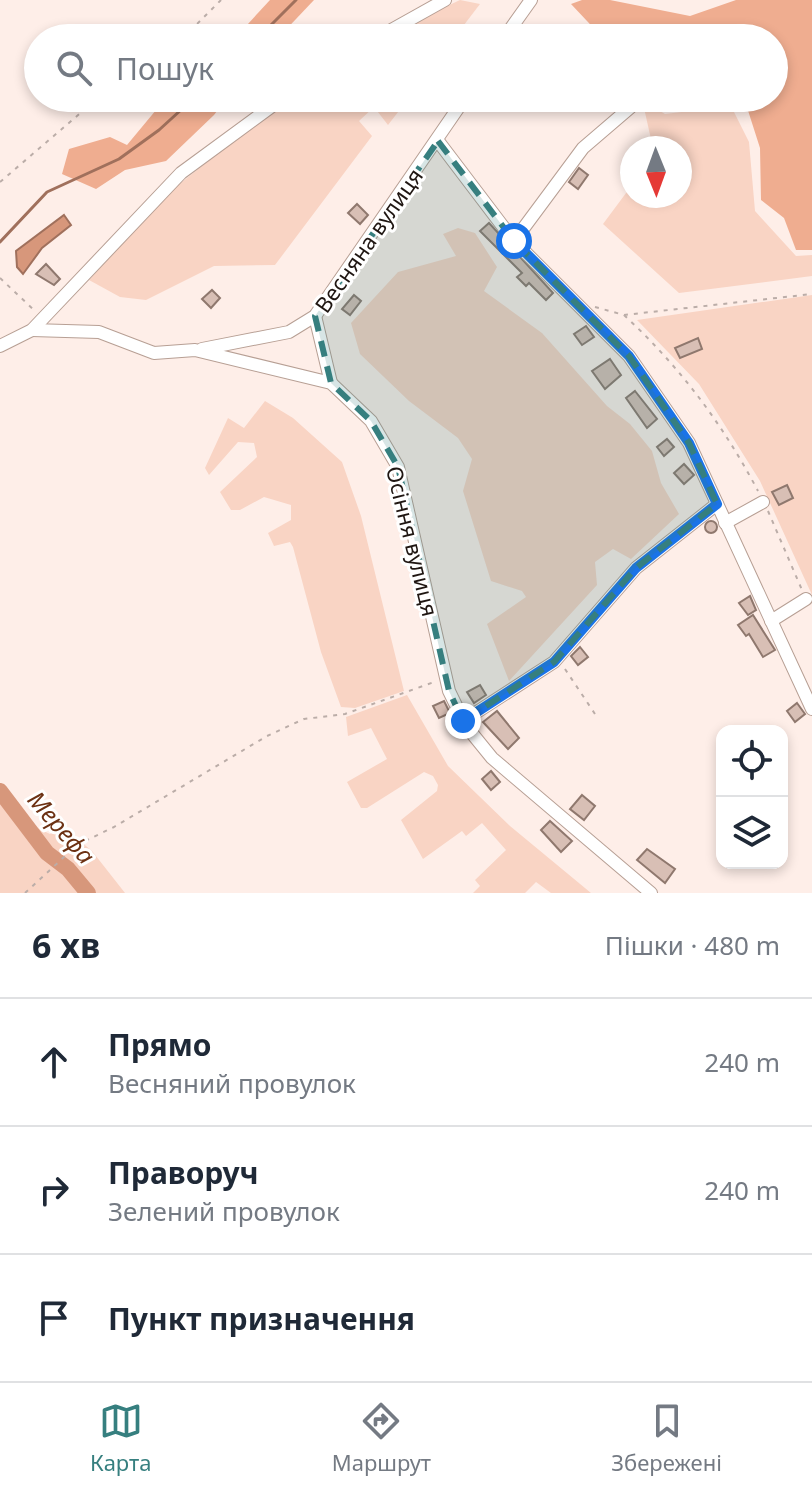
<!DOCTYPE html>
<html lang="uk">
<head>
<meta charset="utf-8">
<style>
	body { margin:0; font-family:"Noto Sans",sans-serif; background:#f6f6f7; color:#1f2937 }
	.controls { position:absolute; right:24px; bottom:24px; display:grid; overflow:hidden; border-radius:16px; box-shadow:0 4px 12px #0003 }
	.controls button { width:72px; height:72px; display:grid; place-items:center; padding:0; border:0; border-bottom:2px solid #e0e1e3; background:#fff; color:#1f2937; font:40px sans-serif }
	.compass { position:absolute; left:620px; top:136px; width:72px; height:72px; border-radius:50%; background:#fff; box-shadow:0 4px 12px #0003; rotate:179deg }
	.stop { position:absolute; width:24px; height:24px; margin:-18px; border:6px solid #1a73e8; border-radius:50%; background:#fff }
	.stop.end { background:#1a73e8; border-color:#fff; box-shadow:0 2px 8px #0008 }
	.list { margin:0; padding:0; list-style:none }
	h2 { display:flex; justify-content:space-between; align-items:center; height:104px; margin:0; padding:0 32px; font-size:34px }
	h2 small { font-size:26px; font-weight:400; color:#747a83 }
	.list li { display:grid; grid-template-columns:52px 1fr auto; gap:24px; align-items:center; box-sizing:border-box; height:128px; padding:0 32px; border-top:2px solid #e0e1e3 }
	.list b { display:block; font-size:30px; white-space:nowrap }
	.list p { margin:0; font-size:26px; white-space:nowrap; color:#747a83 }
	.list em { font-size:26px; font-style:normal; color:#747a83 }
	.icon { flex:none; width:44px; height:44px; fill:none; stroke:currentColor; stroke-width:2; stroke-linecap:round; stroke-linejoin:round }
	.map { position:relative; flex:none; width:812px; height:893px; overflow:hidden }
	.search { position:absolute; background:#fff; box-shadow:0 4px 12px #0003; left:24px; right:24px; top:24px; height:88px; display:flex; align-items:center; gap:20px; box-sizing:border-box; padding:0 28px; border-radius:44px; color:#747a83; font-size:30px }
	.sheet { height:488px; background:#fff }
	nav { display:flex; justify-content:space-around; align-items:center; box-sizing:border-box; height:112px; border-top:2px solid #e0e1e3; background:#fff; font-size:22px; color:#747a83 }
	nav a { display:grid; justify-items:center; gap:4px }
	nav .on { color:#367f7f }
	.map>svg:first-child { display:block }
	.green { fill:#f9d4c4 }
	.forest { fill:#efad90 }
	.water { fill:#d7977b; stroke:#a0705c; stroke-width:2 }
	.lines { fill:none; stroke-linecap:round; stroke-linejoin:round }
	.stream { stroke:#a0705c; stroke-width:3 }
	.river { stroke:#d7977b; stroke-width:16 }
	.building { fill:#d8bfb5; stroke:#8f786e; stroke-width:2 }
	.minor-casing { stroke:#b79f94; stroke-width:14 }
	.path { stroke:#bbada8; stroke-width:2; stroke-dasharray:4 6; stroke-linecap:butt }
	.minor { stroke:#fff; stroke-width:12 }
	.route { stroke:#1a73e8; stroke-width:10 }
	.marked { fill:#367f7f; fill-opacity:0.2; stroke:#367f7f; stroke-width:6; stroke-dasharray:16 10; stroke-linejoin:round }
	.labels { text-anchor:middle; dominant-baseline:central; stroke-width:6; stroke-linejoin:round; paint-order:stroke }
	.street-label { font-size:22px; fill:#1f1612; stroke:#fff }
	.water-label { font-size:24px; font-style:italic; fill:#6c3113; stroke:#fff }
</style>
</head>
<body>
<div class="map">
<svg width="812" height="893" viewBox="0 0 812 893">
	<rect width="100%" height="100%" fill="#feeee8"/>
	<g class="green">
		<path d="M460,0l20,4 -26,34h-61l27,-19z"/>
		<path d="M303,98h106l-21,27 -14,-18 -15,14 13,15 -97,129 -61,1 -68,34 -26,-3 -31,-17 79,-87 106,-84z"/>
		<path d="M650,105l15,9 66,-8 18,36 6,69 41,45 16,-1v21l-133,17 -76,-69 29,-39v11h48v-48h-27l-9,-40z"/>
		<path d="M458,228l17,5 22,34 -13,24 58,42 65,73 23,18 22,27 9,32 18,31 -48,45 -18,-10 -18,13 2,23 -88,96 -22,-57 39,-27 -4,-6 -31,-10 -28,-90 9,-32 -14,-21 -49,-37 -49,-47 -9,-31 47,-51 58,-16 -13,-22z"/>
		<path d="M812,295v300l-52,-114 -61,-97 -62,-64z"/>
		<path d="M265,401l28,17 49,44 19,54 43,175 -49,17 -14,-1 -20,-55 -28,-105 -3,-5 -16,4 -6,-13 23,-13v-15l-27,-8 -24,13h-9l-11,-18 37,-35 -3,-14 -16,-1 -29,33 -4,-7 23,-50 16,10z"/>
		<path d="M407,695l41,71 62,60 81,67h-40l-15,-11 -11,11h-52l7,-7 -5,-6 31,-30 -24,-27 -16,13 -4,-5 -39,28 -22,-39 36,-29 1,-6 -5,-9 -9,-4 -57,36h-6l-14,-26 40,-23 -16,-31 -23,8 -2,-19z"/>
		<path d="M0,784l31,41 19,9 12,-8 30,25 33,42h-125z"/>
	</g>
	<g class="forest">
		<path d="M270,0h44l-36,38h-43z"/>
		<path d="M582,0h28l80,16 46,-16h76v250h-16l-12,-32 -23,-18 -1,-52 -16,-50h30v-60h-171l-32,-34z"/>
		<path d="M166,98h61l-13,17 -48,46 -41,9 -29,19 -34,-15 7,-25 41,-12 17,8z"/>
		<path d="M659,98h72l-22,9 -37,5z"/>
	</g>
	<path class="water" d="M64,215l7,10 -29,23 -19,26 -6,-7 -1,-16z"/>
	<g class="lines">
		<g class="stream">
			<path d="M258,38l38,-38"/>
			<path d="M0,242l47,-50 72,-33 40,-29 35,-32"/>
		</g>
		<path class="river" d="M0,791l47,62 21,16 20,24"/>
	</g>
	<g class="building">
		<path d="M579,168l9,7 -10,14 -9,-7z"/>
		<path d="M357,204l11,11 -8,9 -12,-11z"/>
		<path d="M489,223l64,70 -7,7 -17,-17 -3,3 -9,-9 5,-4 -42,-42z"/>
		<path d="M46,264l14,15 -6,6 -18,-11z"/>
		<path d="M212,290l8,8 -9,10 -9,-9z"/>
		<path d="M354,295l7,6 -11,14 -8,-6z"/>
		<path d="M586,326l8,11 -12,8 -8,-11z"/>
		<path d="M698,338l4,11 -22,9 -5,-10z"/>
		<path d="M610,359l11,16 -16,14 -13,-18z"/>
		<path d="M635,391l22,28 -10,9 -21,-30z"/>
		<path d="M667,439l7,8 -10,9 -7,-9z"/>
		<path d="M684,464l10,11 -10,9 -10,-11z"/>
		<path d="M787,485l6,13 -14,7 -7,-13z"/>
		<circle cx="711" cy="527" r="6"/>
		<path d="M750,596l6,14 -8,5 -9,-12z"/>
		<path d="M753,615l22,35 -12,7 -14,-23 -3,2 -8,-11z"/>
		<path d="M580,647l8,10 -10,8 -7,-9z"/>
		<path d="M480,685l6,10 -12,8 -7,-11z"/>
		<path d="M444,701l6,12 -11,5 -6,-12z"/>
		<path d="M797,703l8,11 -10,8 -8,-11z"/>
		<path d="M497,711l22,27 -11,11 -25,-27z"/>
		<path d="M491,771l9,11 -9,8 -9,-11z"/>
		<path d="M582,795l13,11 -11,14 -14,-11z"/>
		<path d="M550,821l22,20 -11,11 -20,-22z"/>
		<path d="M647,849l28,20 -10,14 -28,-23z"/>
	</g>
	<g class="lines">
		<g class="minor-casing">
			<g id="minor">
				<path d="M377,38l68,-38"/>
				<path d="M504,38l27,-38"/>
				<path d="M438,141l76,100 115,115 60,87 123,266"/>
				<path d="M514,241l69,-93 56,-48"/>
				<path d="M315,316l16,67"/>
				<path d="M32,330l67,2 55,21 41,-3 136,33 40,38 27,46 51,224 17,35 26,32 159,135"/>
				<path d="M0,346l32,-16 149,-157 102,-75"/>
				<path d="M202,349l87,-17 26,-16 150,-218"/>
				<path d="M725,523l38,-21"/>
				<path d="M771,621l35,-22"/>
				<path d="M463,721l91,-59 82,-94 81,-64"/>
			</g>
		</g>
		<g class="path">
			<path d="M183,38l38,-38"/>
			<path d="M0,182l98,-84"/>
			<path d="M0,278l35,33"/>
			<path d="M595,307l29,8 188,-21"/>
			<path d="M624,315c56,52 98,108 134,176"/>
			<path d="M768,511l34,79"/>
			<path d="M565,669l32,48"/>
			<path d="M25,893l52,-48 37,-18 153,-91 37,-17 41,-5 89,-32"/>
		</g>
		<use href="#minor" class="minor"/>
	</g>
	<g class="lines">
		<path class="route" d="M463,721l91,-59 82,-94 81,-64 -28,-61 -60,-87 -115,-115"/>
	</g>
	<path class="marked" d="M438,141l76,100 115,115 60,87 28,61 -81,64 -82,94 -91,59 -14,-30 -51,-224 -27,-46 -40,-38 -16,-67z"/>
	<g class="labels">
		<g class="street-label">
			<text transform="translate(368 240) rotate(-55)">Весняна вулиця</text>
			<text transform="translate(413 541) rotate(76)">Осіння вулиця</text>
		</g>
		<g class="water-label">
			<text transform="translate(62 827) rotate(49)">Мерефа</text>
		</g>
	</g>
</svg>
<div class="controls">
<button><svg class="icon" aria-label="locate" viewBox="0 0 24 24"><circle cx="12" cy="12" r="6"/><path d="M12 2v4M12 18v4M2 12h4M18 12h4"/></svg></button>
<button><svg class="icon" aria-label="layers" viewBox="0 0 24 24"><path d="M12 4l9 5-9 5-9-5zM3 14l9 5 9-5"/></svg></button>
</div>
<svg class="compass" viewBox="-18 -18 36 36"><path d="M0-13l5 13h-10z" fill="#e53935"/><path d="M0 13l5-13h-10z" fill="#747a83"/></svg>
<div class="stop" style="left:514px;top:241px"></div>
<div class="stop end" style="left:463px;top:721px"></div>
<div class="search"><svg class="icon" aria-label="search" viewBox="0 0 24 24"><circle cx="10" cy="10" r="6"/><path d="M15 15l6 6"/></svg>Пошук</div>
</div>
<section class="sheet">
<h2>6 хв<small>Пішки · 480 m</small></h2>
<ul class="list">
<li><svg class="icon" aria-label="ahead" viewBox="0 0 24 24"><path d="M12 20V5M6 11l6-6 6 6"/></svg><div><b>Прямо</b><p>Весняний провулок</p></div><em>240 m</em></li>
<li><svg class="icon" aria-label="right" viewBox="0 0 24 24"><path d="M7 20v-9h11M14 6l5 5-5 5"/></svg><div><b>Праворуч</b><p>Зелений провулок</p></div><em>240 m</em></li>
<li><svg class="icon" aria-label="arrive" viewBox="0 0 24 24"><path d="M6 21V4h12l-3 4 3 4H6"/></svg><div><b>Пункт призначення</b></div></li>
</ul>
</section>
<nav>
<a class="on"><svg class="icon" aria-label="map" viewBox="0 0 24 24"><path d="M3 6l6-2 6 2 6-2v14l-6 2-6-2-6 2zM9 4v14M15 6v14"/></svg>Карта</a>
<a><svg class="icon" aria-label="directions" viewBox="0 0 24 24"><path d="M12 3l9 9-9 9-9-9zM9 14v-3h6M13 9l2 2-2 2"/></svg>Маршрут</a>
<a><svg class="icon" aria-label="saved" viewBox="0 0 24 24"><path d="M7 4h10v16l-5-4-5 4z"/></svg>Збережені</a>
</nav>
</body>
</html>
